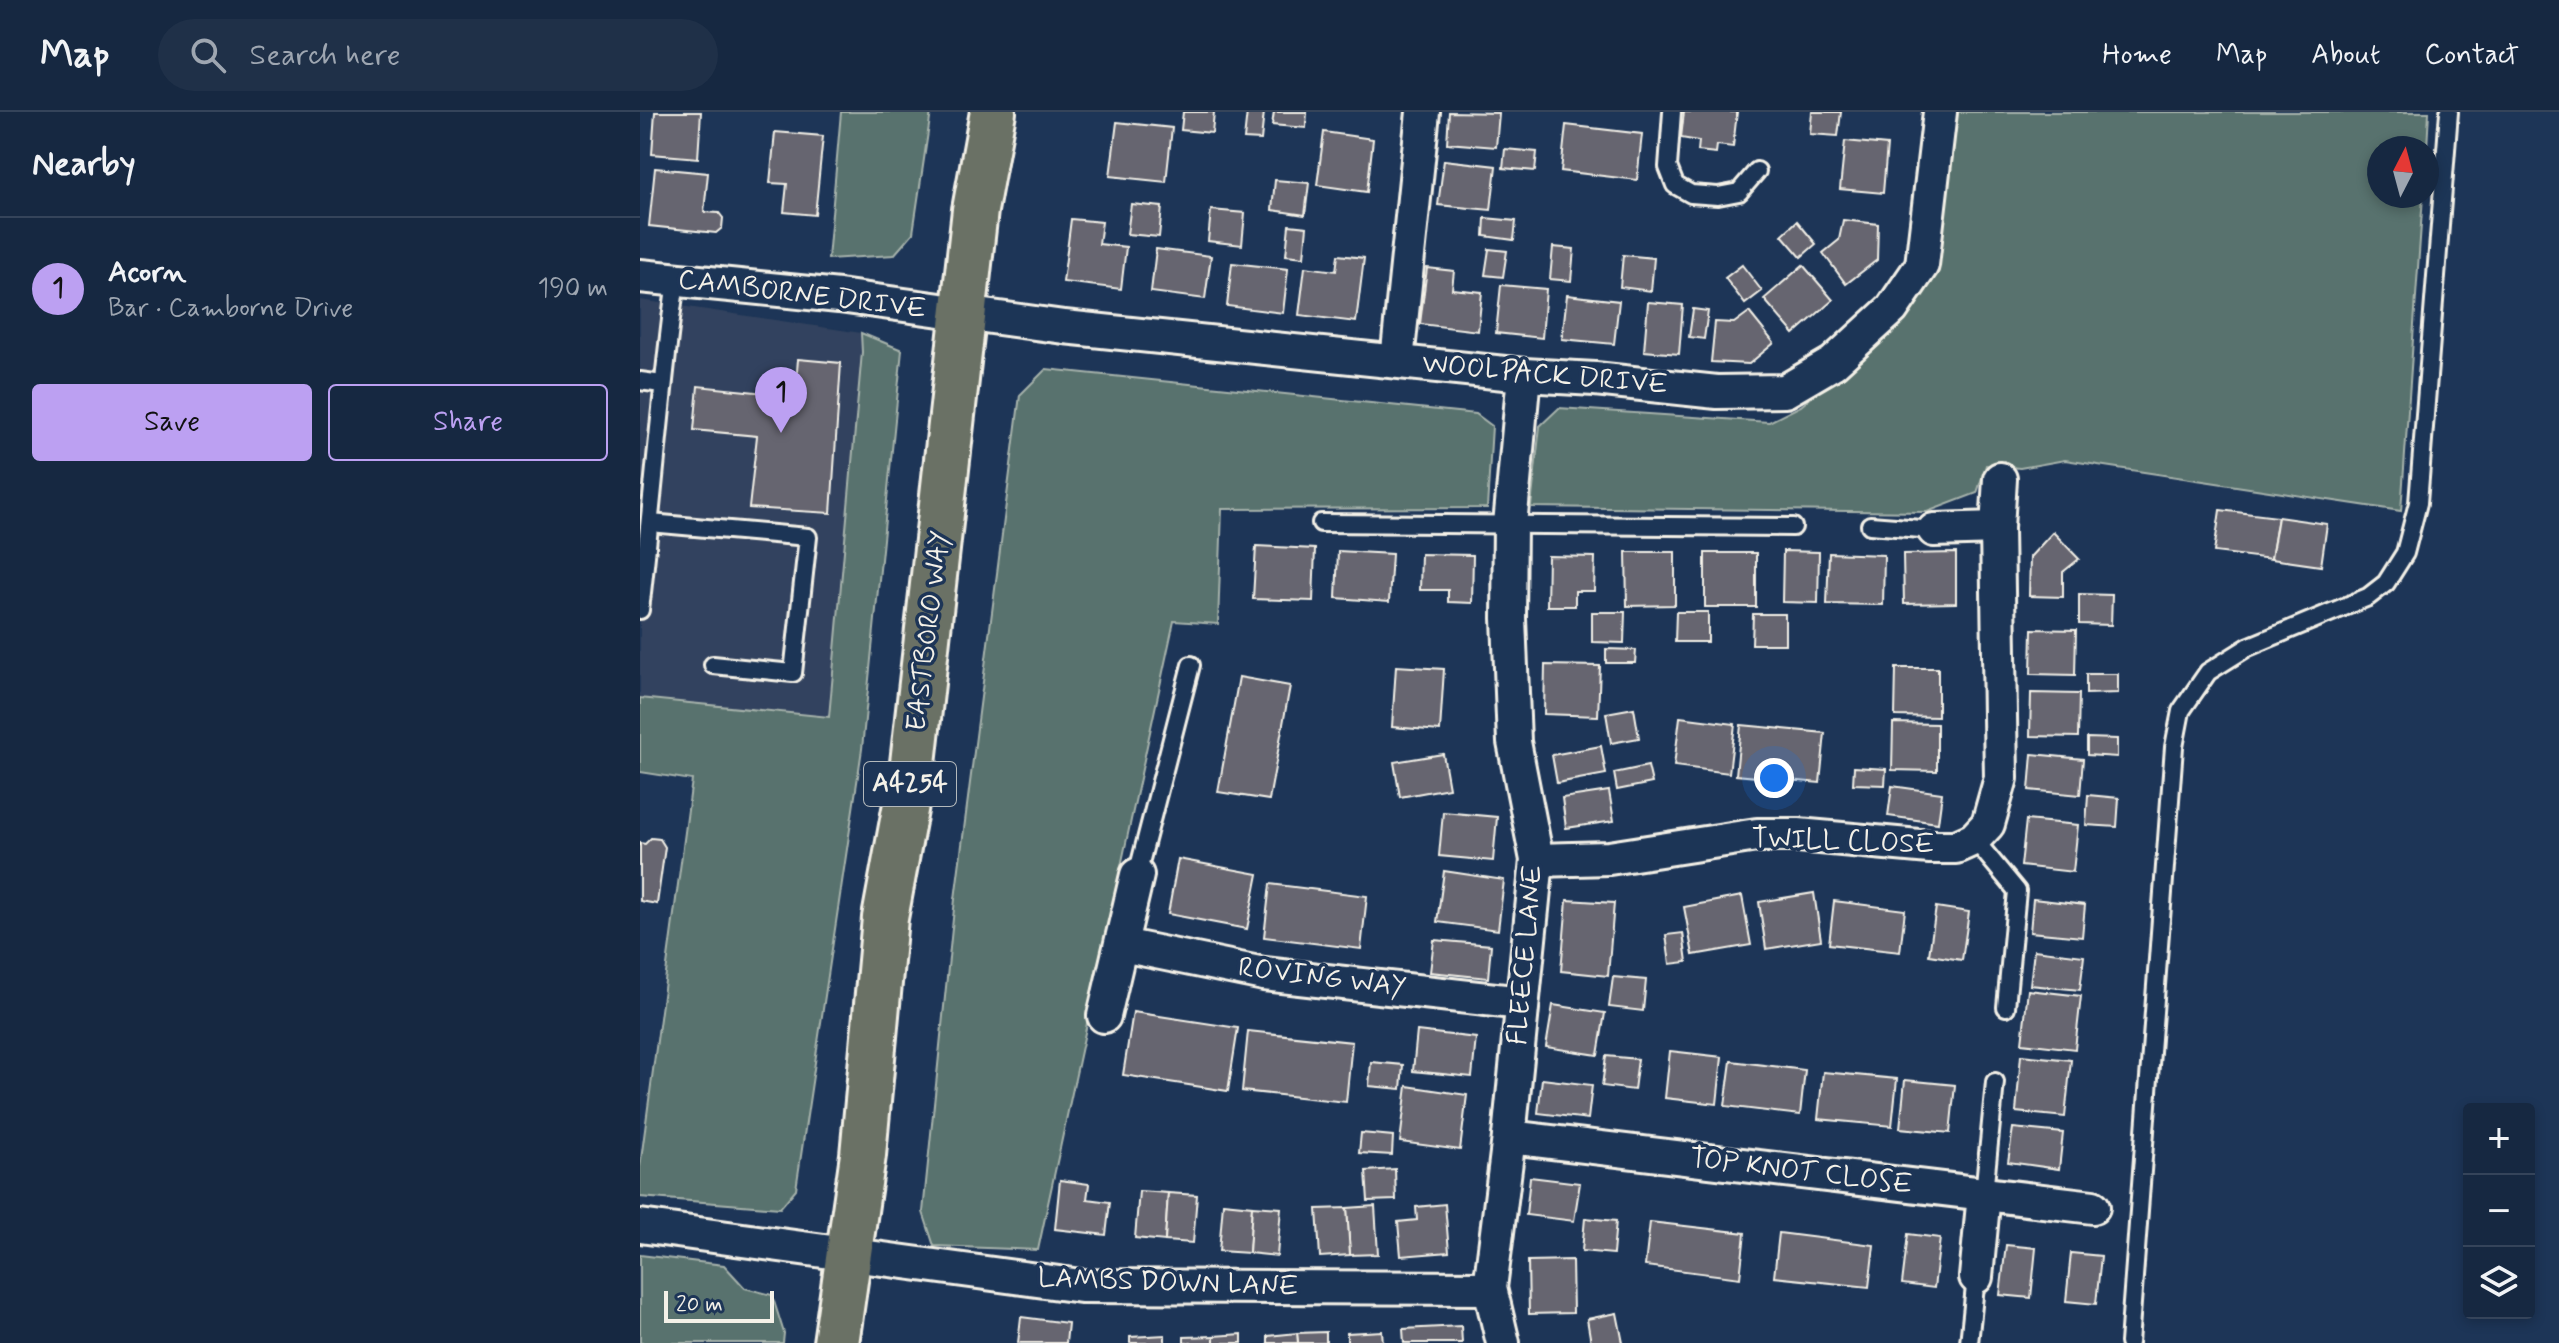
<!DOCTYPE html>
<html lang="en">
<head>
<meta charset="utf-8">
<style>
	body { margin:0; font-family:Mynerve,sans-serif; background:#1f3048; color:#f1f3f6 }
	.controls { position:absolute; right:24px; bottom:24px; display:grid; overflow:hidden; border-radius:8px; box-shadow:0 4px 12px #0003 }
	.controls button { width:72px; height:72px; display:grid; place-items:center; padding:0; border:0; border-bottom:2px solid #35445a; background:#162841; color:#f1f3f6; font:40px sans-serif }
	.compass { position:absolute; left:1727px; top:24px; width:72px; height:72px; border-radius:50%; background:#162841; box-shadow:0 4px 12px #0003; rotate:6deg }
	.scale { position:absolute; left:24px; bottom:20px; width:110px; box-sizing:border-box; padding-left:8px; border:4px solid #f4f1e8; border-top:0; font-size:22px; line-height:28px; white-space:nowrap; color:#f4f1e8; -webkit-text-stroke:6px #1d3557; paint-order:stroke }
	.you { position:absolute; left:1134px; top:666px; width:28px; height:28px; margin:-20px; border:6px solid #fff; border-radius:50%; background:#1a73e8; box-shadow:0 0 0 12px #1a73e833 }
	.badge { display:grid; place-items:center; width:52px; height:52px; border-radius:50%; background:#bca0f2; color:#111; font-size:26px; font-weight:700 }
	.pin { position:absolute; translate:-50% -66px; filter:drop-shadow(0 2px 4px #0008) }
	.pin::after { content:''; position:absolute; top:42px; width:28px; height:24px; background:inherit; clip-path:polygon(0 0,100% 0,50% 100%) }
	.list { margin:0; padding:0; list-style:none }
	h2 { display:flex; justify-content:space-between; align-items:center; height:104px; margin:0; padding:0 32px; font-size:34px }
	h2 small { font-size:26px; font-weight:400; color:#9ea6b1 }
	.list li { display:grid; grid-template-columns:52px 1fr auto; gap:24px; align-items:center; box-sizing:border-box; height:144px; padding:0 32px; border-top:2px solid #35445a }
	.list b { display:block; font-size:30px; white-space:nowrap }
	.list p { margin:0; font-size:26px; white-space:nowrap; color:#9ea6b1 }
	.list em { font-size:26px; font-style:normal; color:#9ea6b1 }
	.actions { display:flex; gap:16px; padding:24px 32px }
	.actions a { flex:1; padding:18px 0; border:2px solid #bca0f2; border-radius:8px; text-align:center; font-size:28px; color:#bca0f2 }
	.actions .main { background:#bca0f2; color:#111 }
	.icon { flex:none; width:44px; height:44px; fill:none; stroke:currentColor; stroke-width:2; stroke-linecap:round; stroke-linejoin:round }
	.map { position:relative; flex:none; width:1919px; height:1231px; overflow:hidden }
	header { display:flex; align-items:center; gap:48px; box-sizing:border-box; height:112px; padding:0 40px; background:#162841; border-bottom:2px solid #35445a }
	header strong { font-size:38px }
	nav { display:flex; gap:44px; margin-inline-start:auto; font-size:28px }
	.search { width:560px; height:72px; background:#1f3048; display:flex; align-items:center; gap:20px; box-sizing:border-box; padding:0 28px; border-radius:44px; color:#9ea6b1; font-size:30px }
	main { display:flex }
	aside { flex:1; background:#162841 }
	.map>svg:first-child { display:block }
	.built { fill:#33435e }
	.green { fill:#58726e; stroke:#a6b2ab; stroke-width:2 }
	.building { fill:#666570; stroke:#f4f1e8; stroke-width:2 }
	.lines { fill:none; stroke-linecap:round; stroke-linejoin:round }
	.lane-casing { stroke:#f4f1e8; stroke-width:22 }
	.street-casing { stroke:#f4f1e8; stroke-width:38 }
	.primary-casing { stroke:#f4f1e8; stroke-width:50 }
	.lane { stroke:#1d3557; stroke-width:16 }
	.street { stroke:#1d3557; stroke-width:32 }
	.primary { stroke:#6b7165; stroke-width:44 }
	.labels { text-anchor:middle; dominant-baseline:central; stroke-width:7; stroke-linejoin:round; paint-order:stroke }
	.shield { fill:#1d3557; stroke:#b4b9bc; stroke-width:2 }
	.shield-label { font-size:26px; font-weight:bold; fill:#f4f1e8 }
	.street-label { font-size:28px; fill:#f4f1e8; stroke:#1d3557 }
</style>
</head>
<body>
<header>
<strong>Map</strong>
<div class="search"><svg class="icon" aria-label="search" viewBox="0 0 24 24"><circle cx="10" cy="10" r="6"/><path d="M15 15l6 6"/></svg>Search here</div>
<nav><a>Home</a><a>Map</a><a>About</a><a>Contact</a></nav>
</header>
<main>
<aside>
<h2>Nearby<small></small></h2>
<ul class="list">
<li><span class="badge">1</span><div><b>Acorn</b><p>Bar · Camborne Drive</p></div><em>190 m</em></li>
</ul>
<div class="actions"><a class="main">Save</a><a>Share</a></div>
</aside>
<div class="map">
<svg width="1919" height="1231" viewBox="0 0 1919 1231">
	<rect width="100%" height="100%" fill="#1d3557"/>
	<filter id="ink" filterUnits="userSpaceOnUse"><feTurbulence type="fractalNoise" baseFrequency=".0125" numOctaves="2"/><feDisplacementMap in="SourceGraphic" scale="16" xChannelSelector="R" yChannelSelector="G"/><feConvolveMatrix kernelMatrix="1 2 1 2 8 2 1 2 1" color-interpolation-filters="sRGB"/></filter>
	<g filter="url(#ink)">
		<path class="built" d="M0,188l221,33 1,19 -33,366 -189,-20z"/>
		<g class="green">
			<path d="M201,0h90l-18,121 -19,22 -66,4z"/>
			<path d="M1311,0h478l-2,36h-48v48h44l-22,315 -336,-51 -45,8 -34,-3 -9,28 -50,19 -396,-5 9,-81 19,-18 210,14 32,-16 103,-86 28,-59z"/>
			<path d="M221,221l41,17 -40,399 -66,440 -16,19 -140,-11v-30l52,-387 -52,-8v-74l189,19 33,-365z"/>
			<path d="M406,257l430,45 16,12 -5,82 -265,1 -4,115 -44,-3 -136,629 -104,-4 -11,-34 32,-313 65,-504z"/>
			<path d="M0,1143l84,10 21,23 27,7 12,38 -1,10h-143z"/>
		</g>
		<g class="building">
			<path d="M15,0h46l-3,46 -46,-4z"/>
			<path d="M543,0h31l-2,21 -31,-3z"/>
			<path d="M607,0h17l-3,28 -17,-1z"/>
			<path d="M634,0h33l-1,16 -34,-3z"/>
			<path d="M809,0l50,1 -3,34 -49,-4z"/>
			<path d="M1044,0h53l-4,35 -16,-2 -1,8 -18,-2 1,-10 -18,-3z"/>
			<path d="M1172,0h29l-3,24 -28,-2z"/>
			<path d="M477,10l55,6 -6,54 -56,-6z"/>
			<path d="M926,13l76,9 -5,46 -76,-9z"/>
			<path d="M135,20l48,4 -8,79 -31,-3 3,-28 -17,-1z"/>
			<path d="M684,20l49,7 -6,53 -50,-7z"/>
			<path d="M1205,29l42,4 -4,48 -43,-4z"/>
			<path d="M865,37l32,3 -2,19 -32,-3z"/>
			<path d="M804,48l52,6 -5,44 -53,-5z"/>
			<path d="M15,56l53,5 -4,39 15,1 4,5 -1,10 -6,5 -67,-7z"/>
			<path d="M635,68l34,3 -4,32 -33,-5z"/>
			<path d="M491,92l31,3 -3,30 -32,-3z"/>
			<path d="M571,98l34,3 -3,32 -34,-4z"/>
			<path d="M845,106l31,3 -2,19 -30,-4z"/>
			<path d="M431,107l31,3 -3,22 27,3 -5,42 -58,-7z"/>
			<path d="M1203,108l35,4 -1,36 -31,24 -23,-31 16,-13z"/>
			<path d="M1157,109l19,23 -15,13 -19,-22z"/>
			<path d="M649,113l18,2 -3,30 -18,-2z"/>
			<path d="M913,135l21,2 -3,32 -21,-2z"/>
			<path d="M516,137l55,7 -6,43 -54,-7z"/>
			<path d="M849,137l18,2 -4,26 -18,-2z"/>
			<path d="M698,143l26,3 -8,64 -57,-7 6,-48 31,4z"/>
			<path d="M983,143l31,3 -3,33 -31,-4z"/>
			<path d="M592,151l56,6 -5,44 -56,-7z"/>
			<path d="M1102,153l20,26 -17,13 -20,-26z"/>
			<path d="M1163,153l30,35 -39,34 -30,-35z"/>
			<path d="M787,156l27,3 -2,18 30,3 -4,39 -58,-7z"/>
			<path d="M861,173l45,4 -4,49 -46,-5z"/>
			<path d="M927,183l52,6 -5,43 -52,-5z"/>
			<path d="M1008,190l35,3 -4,49 -35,-3z"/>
			<path d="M1053,197l15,2 -4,28 -15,-2z"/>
			<path d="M1109,200l25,31 -25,21 -38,-2 4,-40 19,1z"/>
			<path d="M158,247l43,4 -10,150 -82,-5 8,-72 -63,-6 4,-44 97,10z"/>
			<path d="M1580,398l58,7 -7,42 -57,-7z"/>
			<path d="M1638,405l49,7 -6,42 -50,-7z"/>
			<path d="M1413,420l26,27 -16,13v25l-34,-1 1,-39z"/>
			<path d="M616,434l59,3 -2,52 -60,-2z"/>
			<path d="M698,439l54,3 -3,48 -53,-4z"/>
			<path d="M1143,439l36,1 -1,51 -36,-1z"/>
			<path d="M986,440h49v53l-48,1z"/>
			<rect x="1065" y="441" width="51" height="54"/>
			<path d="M1189,441l55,2 -1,50 -56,-1z"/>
			<path d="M1316,441v50l-52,1 -1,-50z"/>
			<path d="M781,442l52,1 -1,48 -24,-1v-12h-28z"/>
			<path d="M908,444l47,1 -1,34h-19v15h-28z"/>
			<path d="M1439,482l33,1 -1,30 -32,-1z"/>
			<path d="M952,500h33l-1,31 -32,-1z"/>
			<path d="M1036,500h32v30h-33z"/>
			<path d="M1113,502h32v30h-33z"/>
			<path d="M1392,517l44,1 -1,45 -44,-1z"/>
			<path d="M966,537l30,1 -1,13h-29z"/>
			<path d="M905,553l55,1 -2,50 -54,-2z"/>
			<path d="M756,554l48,3 -4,62 -48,-4z"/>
			<path d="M1256,556h42v49l-43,-1z"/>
			<path d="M1446,562h32v19l-32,1z"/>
			<path d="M599,565l51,9 -21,114 -51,-8z"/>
			<path d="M1391,581l48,1 -1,43 -48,-1z"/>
			<path d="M994,596l5,30 -28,5 -5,-30z"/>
			<path d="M1040,605l55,7 -6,49 -55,-7z"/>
			<path d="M1253,611l44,1v47l-45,-1z"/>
			<path d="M1101,613l84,8 -5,50 -84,-8z"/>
			<path d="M1447,626l30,1v18l-30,-2z"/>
			<path d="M961,634l5,28 -49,9 -5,-28z"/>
			<path d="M803,642l6,34 -49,9 -6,-35z"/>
			<path d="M1392,642l51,5 -3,36 -51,-5z"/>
			<path d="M1008,654l4,17 -35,7 -3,-17z"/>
			<path d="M1214,655l32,2 -1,16 -32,-1z"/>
			<path d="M1252,674l50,7 -4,30 -50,-7z"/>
			<path d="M969,679l5,30 -48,7 -4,-30z"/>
			<path d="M1448,683l31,3 -2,29 -31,-2z"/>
			<path d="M803,700l54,5 -4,44 -54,-5z"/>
			<path d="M1386,708l52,5 -5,47 -52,-6z"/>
			<path d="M11,726l9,1 5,8 -8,57 -17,-3v-58l5,1z"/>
			<path d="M538,747l80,15 -11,55 -79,-15z"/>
			<path d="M804,759l60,9 -6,50 -61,-8z"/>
			<path d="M630,772l97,12 -6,53 -97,-12z"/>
			<path d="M1174,781l7,47 -55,9 -7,-47z"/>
			<path d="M1102,784l9,49 -58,10 -9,-48z"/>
			<path d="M1393,787l52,6 -3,32 -52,-5z"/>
			<path d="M927,788l47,3 -6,73 -47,-5z"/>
			<path d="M1194,789l71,9 -5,42 -71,-8z"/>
			<path d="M1296,795l33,5 -7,48 -33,-5z"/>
			<path d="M1043,821l4,29 -17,2 -4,-29z"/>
			<path d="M794,828l57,5 -3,33 -58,-6z"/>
			<path d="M1394,838l50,6 -4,34 -50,-5z"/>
			<path d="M973,865l33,3 -3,31 -34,-4z"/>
			<path d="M1388,878l53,6 -6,53 -53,-6z"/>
			<path d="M913,893l52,8 -7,42 -52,-8z"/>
			<path d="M493,900l105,16 -10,63 -105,-16z"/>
			<path d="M608,919l104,11 -6,60 -104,-11z"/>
			<path d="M777,919l59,7 -4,39 -59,-6z"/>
			<path d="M1030,939l52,6 -5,47 -52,-6z"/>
			<path d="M1381,943l50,5 -6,57 -49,-5z"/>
			<path d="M966,944l32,3 -4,31 -32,-4z"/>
			<path d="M1091,949l74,9 -5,45 -75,-9z"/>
			<path d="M731,950l32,3 -2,24 -32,-3z"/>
			<path d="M1183,960l74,7 -5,47 -74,-7z"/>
			<path d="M902,967l50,6 -4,34 -50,-6z"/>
			<path d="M1265,968l50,5 -5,48 -50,-5z"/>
			<path d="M767,974l60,9 -7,55 -60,-8z"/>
			<path d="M1373,1016l50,5 -4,36 -51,-7z"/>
			<path d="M721,1021l32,3 -1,19 -33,-2z"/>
			<path d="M755,1057l1,31 -28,1 -2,-30z"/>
			<path d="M890,1065l50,6 -6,38 -48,-6z"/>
			<path d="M420,1068l29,4 -2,15 23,3 -4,33 -51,-6z"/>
			<path d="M499,1079l29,2 -3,48 -30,-3z"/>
			<path d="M528,1081l29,2 -4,48 -28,-2z"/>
			<path d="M583,1091l29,3 -3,47 -30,-2z"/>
			<path d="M805,1092l4,48 -48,4 -3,-34 19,-2 -1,-13z"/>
			<path d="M612,1094l29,2 -4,48 -28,-3z"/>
			<path d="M735,1094l3,48 -28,1 -3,-47z"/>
			<path d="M707,1096l3,47 -30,2 -3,-48z"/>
			<path d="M945,1106l31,3 -3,33 -31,-3z"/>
			<path d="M1010,1110l95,11 -5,45 -95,-12z"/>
			<path d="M1139,1121l95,12 -5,42 -95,-10z"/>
			<path d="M1268,1122l32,4 -6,50 -32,-4z"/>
			<path d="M1366,1133l30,3 -5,50 -31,-3z"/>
			<path d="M1431,1141l30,3 -5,48 -30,-3z"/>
			<path d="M932,1148l1,53 -44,1 -1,-53z"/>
			<path d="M977,1201l6,30h-32l-4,-24z"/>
			<path d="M381,1205l47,6 -2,20h-48z"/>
			<path d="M821,1214l1,17h-58l-1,-14z"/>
			<path d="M742,1219l1,12h-36v-10z"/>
			<path d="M686,1220v11h-28l-1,-10z"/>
			<path d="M657,1221l1,10h-30v-7z"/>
			<path d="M602,1222v9h-28v-7z"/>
			<path d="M525,1223v8h-35v-6z"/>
			<path d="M574,1224v7h-30v-6z"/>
		</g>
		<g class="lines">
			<g class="lane-casing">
				<g id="lane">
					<path d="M1032,0l-4,55 7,18 16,9 27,2 21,-4 18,-21"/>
					<path d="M0,269l22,3"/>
					<path d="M10,411l158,14 -15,136 -80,-8"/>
					<path d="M681,411l472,4"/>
					<path d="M1230,413l64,5"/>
					<path d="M0,498c13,-110 21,-220 36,-330"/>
					<path d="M1334,727l43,52 -11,116"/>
					<path d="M497,763l54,-210"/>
					<path d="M1344,1082l11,-112"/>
					<path d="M1329,1231l7,-66"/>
					<path d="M1489,1231l45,-596 7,-36 27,-39 40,-25 120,-50 18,-14 19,-30 13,-50 31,-391"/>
				</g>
			</g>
			<g class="street-casing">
				<g id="street">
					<path d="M0,164l199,20 225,31 460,48 71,4 122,13 68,-1 48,-28 59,-54 30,-44 18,-153"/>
					<path d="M757,249l26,-249"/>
					<path d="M1294,418l63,-2"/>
					<path d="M897,748l72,-2 148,-23h41l132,12h26l18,-8 14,-15 13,-46 -4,-250 3,-49"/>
					<path d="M482,833l142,29 258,29"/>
					<path d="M464,904l33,-141"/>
					<path d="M869,1025l584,70"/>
					<path d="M0,1114l441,60 409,2"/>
					<path d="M1336,1165l8,-83"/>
					<path d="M863,1231l-13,-55 19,-151 28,-277 -23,-118 -5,-124 1,-93 14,-150"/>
				</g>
			</g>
			<g class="primary-casing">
				<path id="primary" d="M196,1231l27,-188 22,-237 27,-146 63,-562 18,-98"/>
			</g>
			<use href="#lane" class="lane"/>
			<use href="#street" class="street"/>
			<use href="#primary" class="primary"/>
		</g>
	</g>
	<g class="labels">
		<rect class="shield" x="224" y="650" width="92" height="44" rx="6"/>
		<g class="shield-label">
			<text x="270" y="672">A4254</text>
		</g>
		<g class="street-label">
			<text transform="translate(162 183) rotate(7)">CAMBORNE DRIVE</text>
			<text transform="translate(905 263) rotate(5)">WOOLPACK DRIVE</text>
			<text transform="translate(289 519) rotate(-83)">EASTBORO WAY</text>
			<text transform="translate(1203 730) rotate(2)">TWILL CLOSE</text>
			<text transform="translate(886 843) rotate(-85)">FLEECE LANE</text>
			<text transform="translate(682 866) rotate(7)">ROVING WAY</text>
			<text transform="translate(1161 1060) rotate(7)">TOP KNOT CLOSE</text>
			<text transform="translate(528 1171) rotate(2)">LAMBS DOWN LANE</text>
		</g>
	</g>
</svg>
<div class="controls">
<button>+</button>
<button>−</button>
<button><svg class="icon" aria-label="layers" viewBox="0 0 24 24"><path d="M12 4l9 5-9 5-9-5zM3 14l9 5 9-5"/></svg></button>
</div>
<svg class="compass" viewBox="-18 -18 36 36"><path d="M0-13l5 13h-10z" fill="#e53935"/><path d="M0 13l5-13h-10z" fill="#9ea6b1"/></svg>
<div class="scale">20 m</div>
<div class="you"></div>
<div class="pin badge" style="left:141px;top:321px">1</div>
</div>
</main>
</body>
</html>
